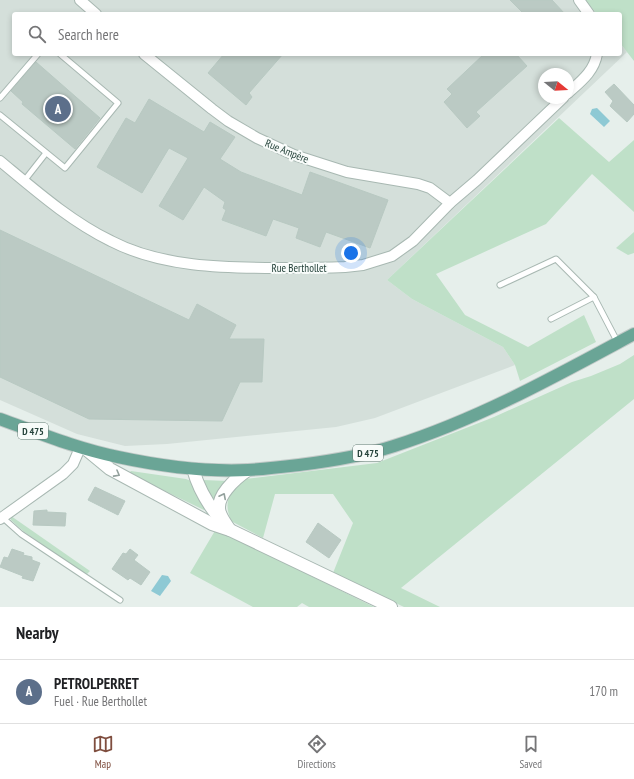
<!DOCTYPE html>
<html lang="en">
<head>
<meta charset="utf-8">
<style>
	body { margin:0; font-family:"PT Sans Narrow",sans-serif; background:#f2f2f2; color:#202124 }
	.compass { position:absolute; left:538px; top:68px; width:36px; height:36px; border-radius:50%; background:#fff; box-shadow:0 2px 6px #0003; rotate:108deg }
	.you { position:absolute; left:351px; top:253px; width:14px; height:14px; margin:-10px; border:3px solid #fff; border-radius:50%; background:#1a73e8; box-shadow:0 0 0 6px #1a73e833 }
	.badge { display:grid; place-items:center; width:26px; height:26px; border-radius:50%; background:#7f4e3f; color:#fff; font-size:13px; font-weight:700 }
	.pin { position:absolute; translate:-50% -50%; border:2px solid #fff; box-shadow:0 1px 4px #0006 }
	.list { margin:0; padding:0; list-style:none }
	h2 { display:flex; justify-content:space-between; align-items:center; height:52px; margin:0; padding:0 16px; font-size:17px }
	h2 small { font-size:13px; font-weight:400; color:#757577 }
	.list li { display:grid; grid-template-columns:26px 1fr auto; gap:12px; align-items:center; box-sizing:border-box; height:64px; padding:0 16px; border-top:1px solid #e0e0e0 }
	.list b { display:block; font-size:15px; white-space:nowrap }
	.list p { margin:0; font-size:13px; white-space:nowrap; color:#757577 }
	.list em { font-size:13px; font-style:normal; color:#757577 }
	.icon { flex:none; width:22px; height:22px; fill:none; stroke:currentColor; stroke-width:2; stroke-linecap:round; stroke-linejoin:round }
	.map { position:relative; flex:none; width:634px; height:607px; overflow:hidden }
	.search { position:absolute; background:#fff; box-shadow:0 2px 6px #0003; left:12px; right:12px; top:12px; height:44px; display:flex; align-items:center; gap:10px; box-sizing:border-box; padding:0 14px; border-radius:4px; color:#757577; font-size:15px }
	.sheet { height:116px; background:#fff }
	nav { display:flex; justify-content:space-around; align-items:center; box-sizing:border-box; height:56px; border-top:1px solid #e0e0e0; background:#fff; font-size:11px; color:#757577 }
	nav a { display:grid; justify-items:center; gap:2px }
	nav .on { color:#7f4e3f }
	.map>svg:first-child { display:block }
	.built { fill:#d4dfda; fill-rule:evenodd }
	.green { fill:#bfe0c8 }
	.water { fill:#8ec9d4 }
	.building { fill:#bbcac4; stroke:#b8c9c2 }
	.lines { fill:none; stroke-linecap:round; stroke-linejoin:round }
	.service-casing { stroke:#a8b8b2; stroke-width:7 }
	.minor-casing { stroke:#a8b8b2; stroke-width:12 }
	.tertiary-casing { stroke:#a8b8b2; stroke-width:14 }
	.primary-casing { stroke:#c2cac8; stroke-width:14 }
	.service { stroke:#fff; stroke-width:5 }
	.minor { stroke:#fff; stroke-width:10 }
	.tertiary { stroke:#fff; stroke-width:12 }
	.primary { stroke:#6aa596; stroke-width:12 }
	.oneway { stroke:#92a09c }
	.labels { text-anchor:middle; dominant-baseline:central; stroke-width:4; stroke-linejoin:round; paint-order:stroke }
	.shield { fill:#f7fbf9; stroke:#637a73; stroke-width:1 }
	.shield-label { font-size:10px; font-weight:bold; fill:#24423a }
	.street-label { font-size:11px; fill:#24423a; stroke:#f7fbf9 }
</style>
</head>
<body>
<div class="map">
<svg width="634" height="607" viewBox="0 0 634 607">
	<rect width="100%" height="100%" fill="#e6efeb"/>
	<path class="built" d="M0,0h585l12,14h-583v40h606v-11l7,9 -240,228 25,19 91,48 12,18 -140,53 -39,9 -169,17 -42,2 -48,-12 -77,-34zM544,74h24v24h-24z"/>
	<g class="green">
		<path d="M585,0h49v61l-14,-18v-29h-23z"/>
		<path d="M559,118l50,44 25,-22v72l-42,-38 -46,50 -110,50 29,41 63,32 56,-32 12,27 -76,39 -5,-16 -12,-18 -91,-48 -25,-19z"/>
		<path d="M634,232v21l-6,2 -12,-7z"/>
		<path d="M634,355v44l-233,189 39,19h-36l-71,-34 20,-50 -20,-29h-58l-12,44 -32,-17c-8,-21 -2,-28 14,-42l132,-16 117,-46 78,-35 19,-6 29,-12z"/>
		<path d="M131,471l55,8 5,2 15,26 -2,3 -68,-33 -7,-4z"/>
		<path d="M203,480l24,1 -11,23 -13,-21z"/>
		<path d="M11,516l79,55 -3,3 -5,-2 -59,-41 -12,-11z"/>
		<path d="M216,529l158,78h-65l-7,-4 -5,4h-44l-63,-34z"/>
	</g>
	<g class="water">
		<path d="M597,108l13,13 -6,6 -14,-13 2,-5z"/>
		<path d="M162,575l6,1 3,5 -11,15 -9,-5z"/>
	</g>
	<g class="building">
		<path d="M510,0h42l13,14h-41z"/>
		<path d="M224,54h59l-34,39 3,4 -6,8 -38,-32z"/>
		<path d="M484,54h32l11,12 -51,46 4,4 -13,12 -23,-26 8,-8 -5,-5z"/>
		<path d="M36,62l64,56 -25,31 -53,-45 1,-2 -12,-11z"/>
		<path d="M614,84l20,21v9l-7,8 -17,-16 3,-5 -8,-9z"/>
		<path d="M149,99l55,33 6,-10 25,15 -15,22 21,13 61,23 8,-23 78,28 -18,48 -44,-16 -6,15 -24,-9 3,-10 -26,-9 -7,17 -44,-16 4,-10 -3,-2 2,-6 -21,-15 -21,33 -24,-14 29,-48 -19,-10 -27,45 -45,-26 29,-49 9,5z"/>
		<path d="M0,230l189,90 8,-16 39,21 -7,14h35l-2,43h-22l-18,39 -133,-2 -89,-42z"/>
		<path d="M95,487l30,14 -7,14 -30,-15z"/>
		<path d="M47,510v2l19,1 -1,13 -32,-1 1,-14z"/>
		<path d="M318,523l23,17 -12,18 -23,-16z"/>
		<path d="M12,549l12,4 -1,2 9,2v3l8,3 -7,18 -11,-3 1,-2 -23,-9 4,-10 4,1z"/>
		<path d="M130,549l8,6 -4,5 16,12 -9,13 -11,-7 -2,2 -16,-11 11,-16 3,1z"/>
	</g>
	<g class="lines">
		<g class="service-casing">
			<g id="service">
				<path d="M0,98l38,-44"/>
				<path d="M0,115l65,53 53,-65 -58,-49"/>
				<path d="M24,181l22,-28"/>
				<path d="M500,285l56,-26 38,38 24,46"/>
				<path d="M551,319l43,-22"/>
				<path d="M2,517l19,17 99,66"/>
			</g>
		</g>
		<g class="minor-casing">
			<g id="minor">
				<path d="M80,0l16,14"/>
				<path d="M579,0l10,14"/>
				<path d="M144,54l68,55 16,12 29,17 37,17 53,17 71,12 12,4 20,15"/>
				<path d="M568,93c12,-11 26,-21 29,-39"/>
				<path d="M0,161c35,29 70,60 111,80 50,26 112,27 167,27 22,0 44,0 67,-1l18,-2 29,-9 21,-15 37,-38 27,-23 86,-82"/>
				<path d="M0,519l63,-45 10,-10 7,-16"/>
			</g>
		</g>
		<g class="tertiary-casing">
			<g id="tertiary">
				<path d="M87,450l23,19 102,55 18,6 161,77"/>
				<path d="M193,469c5,18 15,36 28,51"/>
				<path d="M230,530c-4,-6 -8,-11 -10,-17 -6,-16 16,-35 28,-43"/>
			</g>
		</g>
		<g class="primary-casing">
			<path id="primary" d="M0,419c39,14 78,30 118,38 42,9 87,15 130,13 17,-1 34,-3 51,-5 32,-4 64,-9 95,-19 85,-27 162,-70 240,-112"/>
		</g>
		<use href="#service" class="service"/>
		<use href="#minor" class="minor"/>
		<use href="#tertiary" class="tertiary"/>
		<use href="#primary" class="primary"/>
	</g>
	<defs><path id="oneway-chevron" d="M-2-3.5L2.5 0L-2 3.5" fill="none" stroke-width="1.6" stroke-linecap="round" stroke-linejoin="round"/></defs>
	<g class="oneway">
		<use href="#oneway-chevron" transform="translate(117 474) rotate(29)"/>
		<use href="#oneway-chevron" transform="translate(223 496) rotate(-63)"/>
	</g>
	<g class="labels">
		<g class="shield">
			<rect x="18" y="423" width="30" height="16" rx="3"/>
			<rect x="353" y="445" width="30" height="16" rx="3"/>
		</g>
		<g class="shield-label">
			<text x="33" y="431">D 475</text>
			<text x="368" y="453">D 475</text>
		</g>
		<g class="street-label">
			<text transform="translate(287 151) rotate(22)">Rue Ampère</text>
			<text x="299" y="268">Rue Berthollet</text>
		</g>
	</g>
</svg>
<svg class="compass" viewBox="-18 -18 36 36"><path d="M0-13l5 13h-10z" fill="#e53935"/><path d="M0 13l5-13h-10z" fill="#757577"/></svg>
<div class="you"></div>
<div class="pin badge" style="left:58px;top:109px;background:#5c6f8a">A</div>
<div class="search"><svg class="icon" aria-label="search" viewBox="0 0 24 24"><circle cx="10" cy="10" r="6"/><path d="M15 15l6 6"/></svg>Search here</div>
</div>
<section class="sheet">
<h2>Nearby<small></small></h2>
<ul class="list">
<li><span class="badge" style="background:#5c6f8a">A</span><div><b>PETROLPERRET</b><p>Fuel · Rue Berthollet</p></div><em>170 m</em></li>
</ul>
</section>
<nav>
<a class="on"><svg class="icon" aria-label="map" viewBox="0 0 24 24"><path d="M3 6l6-2 6 2 6-2v14l-6 2-6-2-6 2zM9 4v14M15 6v14"/></svg>Map</a>
<a><svg class="icon" aria-label="directions" viewBox="0 0 24 24"><path d="M12 3l9 9-9 9-9-9zM9 14v-3h6M13 9l2 2-2 2"/></svg>Directions</a>
<a><svg class="icon" aria-label="saved" viewBox="0 0 24 24"><path d="M7 4h10v16l-5-4-5 4z"/></svg>Saved</a>
</nav>
</body>
</html>
